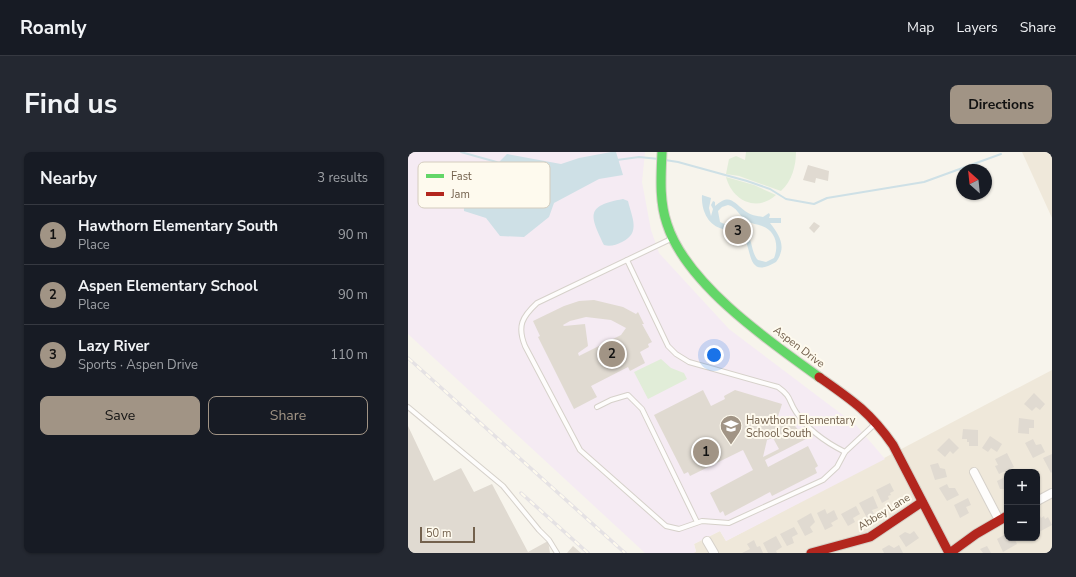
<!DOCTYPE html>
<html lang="en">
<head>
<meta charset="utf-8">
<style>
	body { margin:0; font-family:"Nunito Sans",sans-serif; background:#242831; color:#f1f3f6 }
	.controls { position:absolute; right:12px; bottom:12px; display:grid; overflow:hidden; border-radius:8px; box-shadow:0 1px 3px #0004 }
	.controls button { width:36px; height:36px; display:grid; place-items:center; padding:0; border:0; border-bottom:1px solid #363941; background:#171b24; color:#f1f3f6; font:20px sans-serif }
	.compass { position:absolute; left:548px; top:12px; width:36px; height:36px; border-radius:50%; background:#171b24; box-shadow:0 1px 3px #0004; rotate:333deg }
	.scale { position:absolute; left:12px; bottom:10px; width:55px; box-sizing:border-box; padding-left:4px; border:2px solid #73614d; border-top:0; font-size:11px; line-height:14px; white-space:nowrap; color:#73614d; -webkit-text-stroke:3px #fefaee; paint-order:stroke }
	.you { position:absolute; left:306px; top:203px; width:14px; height:14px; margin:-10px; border:3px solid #fff; border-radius:50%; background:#1a73e8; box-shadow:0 0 0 6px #1a73e833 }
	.badge { display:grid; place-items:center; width:26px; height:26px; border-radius:50%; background:#a19485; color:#111; font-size:13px; font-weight:700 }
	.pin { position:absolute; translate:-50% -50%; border:2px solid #fff; box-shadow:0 1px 4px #0006 }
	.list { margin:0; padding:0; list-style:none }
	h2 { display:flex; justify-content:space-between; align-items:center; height:52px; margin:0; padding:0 16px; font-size:17px }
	h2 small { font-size:13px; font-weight:400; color:#9ea1a6 }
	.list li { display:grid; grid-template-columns:26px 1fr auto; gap:12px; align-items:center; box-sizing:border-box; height:60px; padding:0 16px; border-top:1px solid #363941 }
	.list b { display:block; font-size:15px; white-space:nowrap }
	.list p { margin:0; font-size:13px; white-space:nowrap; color:#9ea1a6 }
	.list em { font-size:13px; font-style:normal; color:#9ea1a6 }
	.actions { display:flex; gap:8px; padding:12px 16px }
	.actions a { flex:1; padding:9px 0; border:1px solid #a19485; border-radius:8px; text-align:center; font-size:14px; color:#a19485 }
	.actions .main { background:#a19485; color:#111 }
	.map { position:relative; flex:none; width:644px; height:401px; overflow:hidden; border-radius:8px }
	header { display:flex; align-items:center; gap:24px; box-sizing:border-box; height:56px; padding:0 20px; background:#171b24; border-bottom:1px solid #363941 }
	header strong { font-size:19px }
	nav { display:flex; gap:22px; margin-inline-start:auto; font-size:14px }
	.intro { display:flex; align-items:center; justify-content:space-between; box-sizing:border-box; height:96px; padding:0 24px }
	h1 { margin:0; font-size:28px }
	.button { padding:10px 18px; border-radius:8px; background:#a19485; color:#111; font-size:14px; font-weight:700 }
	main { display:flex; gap:24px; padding:0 24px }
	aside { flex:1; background:#171b24; border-radius:8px; box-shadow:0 1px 3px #0004 }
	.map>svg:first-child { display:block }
	.residential { fill:#efe8da; fill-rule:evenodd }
	.education { fill:#f5ebf3 }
	.green { fill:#e1edd8 }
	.water { fill:#cee0e6; fill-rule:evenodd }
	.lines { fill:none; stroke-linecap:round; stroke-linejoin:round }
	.stream { stroke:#cee0e6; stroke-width:2 }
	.building { fill:#e0dad1; fill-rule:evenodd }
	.lane-casing { stroke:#d6d1ca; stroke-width:6 }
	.street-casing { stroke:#d6d1ca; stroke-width:10 }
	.fast-casing { stroke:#d5d0c7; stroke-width:11 }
	.jam-casing { stroke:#d5d0c7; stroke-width:11 }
	.lane { stroke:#fefdfc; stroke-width:4 }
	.street { stroke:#fefdfc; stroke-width:8 }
	.fast { stroke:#63d668; stroke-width:9 }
	.jam { stroke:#b3261e; stroke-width:9 }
	.rail-casing { stroke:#e5e2e4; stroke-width:3.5 }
	.rail { stroke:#fefaee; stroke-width:2; stroke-dasharray:6; stroke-linecap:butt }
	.labels { text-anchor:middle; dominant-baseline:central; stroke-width:4; stroke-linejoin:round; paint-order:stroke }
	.street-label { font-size:11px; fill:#73614d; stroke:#fefaee }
	.poi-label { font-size:11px; fill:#73614d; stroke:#fefaee; text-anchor:start }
	.key { fill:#fefaee; stroke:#d4ccbe; stroke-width:1 }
	.key-label { font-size:11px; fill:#73614d }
</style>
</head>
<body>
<header>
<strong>Roamly</strong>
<nav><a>Map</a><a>Layers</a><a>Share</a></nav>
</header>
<div class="intro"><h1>Find us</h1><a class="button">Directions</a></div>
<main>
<aside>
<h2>Nearby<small>3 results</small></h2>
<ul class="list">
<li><span class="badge">1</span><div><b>Hawthorn Elementary South</b><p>Place</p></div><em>90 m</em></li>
<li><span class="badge">2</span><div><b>Aspen Elementary School</b><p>Place</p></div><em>90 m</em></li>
<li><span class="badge">3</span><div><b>Lazy River</b><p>Sports · Aspen Drive</p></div><em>110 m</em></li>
</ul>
<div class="actions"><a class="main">Save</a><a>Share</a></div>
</aside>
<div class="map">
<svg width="644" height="401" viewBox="0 0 644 401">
	<rect width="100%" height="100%" fill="#f7f4ec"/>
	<g class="residential">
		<path d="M614,0h30v66z"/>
		<path d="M644,218v183h-359l3,-2 -2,-7 26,-13 6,10zM599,320h30v66h-30z"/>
	</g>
	<path class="education" d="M0,0h237l-3,30 9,48 8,23 70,76 127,96 29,34 -159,82 -6,-10 -26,13 2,8 -3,1h-48l-237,-219z"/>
	<g class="green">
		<path d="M338,0h50c0,14 -4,29 -15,39l-42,-15 -13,-2 3,-15 7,-3 9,4z"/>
		<path d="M318,25l28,8 22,10c-20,18 -44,5 -50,-18z"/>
		<path d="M253,207l10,9 13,5 3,6 -39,20 -14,-27z"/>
	</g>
	<g class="water">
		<path d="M203,0h5l7,23 -24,4 -45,24 -5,14 -25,20 -24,-1 -14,-18 -22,-7 -1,-24 26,-15 18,-18 54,10 18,-6z"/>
		<path d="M294,43l9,3 -2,10 2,8 2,-7 -2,-4 2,-4 2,1v4c15,-13 18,-4 30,5 5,4 12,5 18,6l6,-4 1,2 -1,3h12v5h-11c10,13 17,24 6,39 -30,18 -23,-13 -33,-25 -5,-6 -12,-6 -20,-8 -15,-3 -22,-19 -21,-34zM320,53c9,2 11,11 19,16 5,3 10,3 15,5 14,5 17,20 12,32l-8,4 -8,-2c-8,-8 -4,-22 -15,-30 -7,-5 -16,-4 -23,-8l-2,-11 4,-4z"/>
		<path d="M215,47l5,2c4,17 13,32 -6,41 -6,3 -12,5 -18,3 -14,-30 -19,-39 19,-46z"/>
	</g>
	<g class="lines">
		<g class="stream">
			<path d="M53,0l39,11"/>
			<path d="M209,8l22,-3 20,2"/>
			<path d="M257,8l13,2 69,19 23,8 16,10 28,5 13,-6 97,-16 77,-28"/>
		</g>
	</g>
	<g class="building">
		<path d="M400,13l21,6 -1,10 -12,-3 -1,5 -12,-3z"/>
		<path d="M406,70l6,4 -6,7 -5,-5z"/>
		<path d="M186,148l29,7 13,7 2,-2 6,12h-2l10,18 -4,2 1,3 -9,5 5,11 -15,8 -2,-4 -37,19 6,11 -23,12 -36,-72 2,-1 -7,-15 31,-15 15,-5zM178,165l25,3 15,8 -5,7 -42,21 -1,-3 10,-7 -3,-22 -21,2 -1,-1 7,-4z"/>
		<path d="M295,238l8,16 14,-7 -1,-3 11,-6 47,14 -7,22 15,-6 16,19 -41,21 3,7 40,-21 10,20 -3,2 2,5 -45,23 -2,-4 -45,24 -2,-5 -3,2 -10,-20 43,-23 -10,-20 -53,26 -2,-4 -4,2 -30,-59zM365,286l6,11 -16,8 4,-17z"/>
		<path d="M626,241l11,11 -5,6 -4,-3 -4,4 -8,-7z"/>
		<path d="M611,266l15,2v8h-5v6l-11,-1z"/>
		<path d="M0,274l26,55 27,-13 13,24 18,-8 36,68 20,-11 2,12h-139l-3,-6z"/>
		<path d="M555,277l15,1v16h-9v-4h-2v-3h-5z"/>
		<path d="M582,284l12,8 -5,8 -6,-4 -3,4 -6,-4z"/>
		<path d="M541,286l10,10 -6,6 -3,-3 -5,6 -8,-7z"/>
		<path d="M625,287l3,6 5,-1 4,8 -12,6 -8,-15z"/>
		<path d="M599,301l7,14 -15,7 -4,-8 3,-1 -3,-6z"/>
		<path d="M644,302v18l-1,1 -8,-15z"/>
		<path d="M530,311l2,5 5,1 2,8 -12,3 -5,-15z"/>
		<path d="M599,324v16l-2,-3h-5l-3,-8z"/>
		<path d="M482,331l4,8 -4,2 1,2 -3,1 1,3 -7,4 -6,-13z"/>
		<path d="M539,332l2,4h6l4,7 -12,6 -8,-13z"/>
		<path d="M465,344l5,12 -6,2 2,4 -7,4 -8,-15z"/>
		<path d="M560,346l3,7 -5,2 3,6 -9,5 -6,-13z"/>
		<path d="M448,354l4,8 -7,4 2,4 -7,4 -7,-12z"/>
		<path d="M417,357l2,5 7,-4 4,9 -7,4 2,3 -8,4 -8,-17z"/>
		<path d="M403,361l4,9 -5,5 3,5 -8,4 -8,-15z"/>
		<path d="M632,364l1,2 3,-2 1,3 3,-2 4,8 -13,7 -2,-15z"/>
		<path d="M386,375l4,7 -6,3 2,6 -7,3 -7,-12z"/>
		<path d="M506,379l5,7 -13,9 -7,-11 6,-4 5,2z"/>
		<path d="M596,383l3,3h7l3,6 -14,8 -6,-13z"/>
		<path d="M368,384l6,11 -6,4 1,2h-9l-5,-10z"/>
		<path d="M346,388l3,7 3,-1 3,7h-21l8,-4 -3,-5z"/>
		<path d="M481,393l5,3 5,-3 4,8h-19l-2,-4z"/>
		<path d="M165,394l8,7h-14z"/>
		<path d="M579,394l4,7h-8l-3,-4z"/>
	</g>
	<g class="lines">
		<g class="lane-casing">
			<g id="lane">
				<path d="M265,86l-136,65c-15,14 -20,23 -12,43l55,104 86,76 13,3 23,-8 27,2 94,-43 14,-13 8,-15 31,-29"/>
				<path d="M219,108l41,86 8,8 13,8 89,25c14,10 10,13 18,25 12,18 31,31 49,40"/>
				<path d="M0,255l95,79 36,44 10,10 8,13"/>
				<path d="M189,255l14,-7 17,-5 14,14 55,113"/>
			</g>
		</g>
		<g class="street-casing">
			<g id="street">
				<path d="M566,320l25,48"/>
				<path d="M629,349l15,-8"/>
				<path d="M299,389l7,12"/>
			</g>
		</g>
		<g class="fast-casing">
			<path id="fast" d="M254,0c-1,24 -3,49 5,72 19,60 103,118 152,153"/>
		</g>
		<g class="jam-casing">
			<g id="jam">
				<path d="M411,225c33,23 51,35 74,68l56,108"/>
				<path d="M403,401l59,-16 52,-35"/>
				<path d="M542,401l26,-19 31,-18"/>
			</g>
		</g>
		<use href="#lane" class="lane"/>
		<use href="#street" class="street"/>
		<use href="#fast" class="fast"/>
		<use href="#jam" class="jam"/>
		<g class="rail-casing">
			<g id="rail">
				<path d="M0,206l217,195"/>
				<path d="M113,341l67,60"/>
			</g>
		</g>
		<use href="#rail" class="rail"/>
	</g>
	<defs>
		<g id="school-pin" transform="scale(1.15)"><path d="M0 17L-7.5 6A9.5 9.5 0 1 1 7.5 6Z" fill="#a19485" stroke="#fefaee"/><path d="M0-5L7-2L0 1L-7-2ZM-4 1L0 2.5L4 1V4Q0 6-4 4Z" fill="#fff"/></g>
	</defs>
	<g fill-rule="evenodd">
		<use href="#school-pin" x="323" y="274"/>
	</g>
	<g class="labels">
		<g class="street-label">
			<text transform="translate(391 195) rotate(37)">Aspen Drive</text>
			<text transform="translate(476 360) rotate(-32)">Abbey Lane</text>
		</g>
		<g class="poi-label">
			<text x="338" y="268">Hawthorn Elementary<tspan x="338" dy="13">School South</tspan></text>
		</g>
	</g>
	<rect x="10" y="10" width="132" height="46" rx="6" class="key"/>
	<rect x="18" y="22" width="18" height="4" fill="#63d668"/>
	<rect x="18" y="40" width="18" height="4" fill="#b3261e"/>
	<g class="key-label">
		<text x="43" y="28">Fast</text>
		<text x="43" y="46">Jam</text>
	</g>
</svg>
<div class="controls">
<button>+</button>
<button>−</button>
</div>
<svg class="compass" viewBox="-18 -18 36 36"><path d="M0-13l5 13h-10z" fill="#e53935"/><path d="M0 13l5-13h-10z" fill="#9ea1a6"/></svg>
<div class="scale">50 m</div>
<div class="you"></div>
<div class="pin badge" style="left:298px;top:300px">1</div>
<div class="pin badge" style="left:204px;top:202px">2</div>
<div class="pin badge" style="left:330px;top:79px">3</div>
</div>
</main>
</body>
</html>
